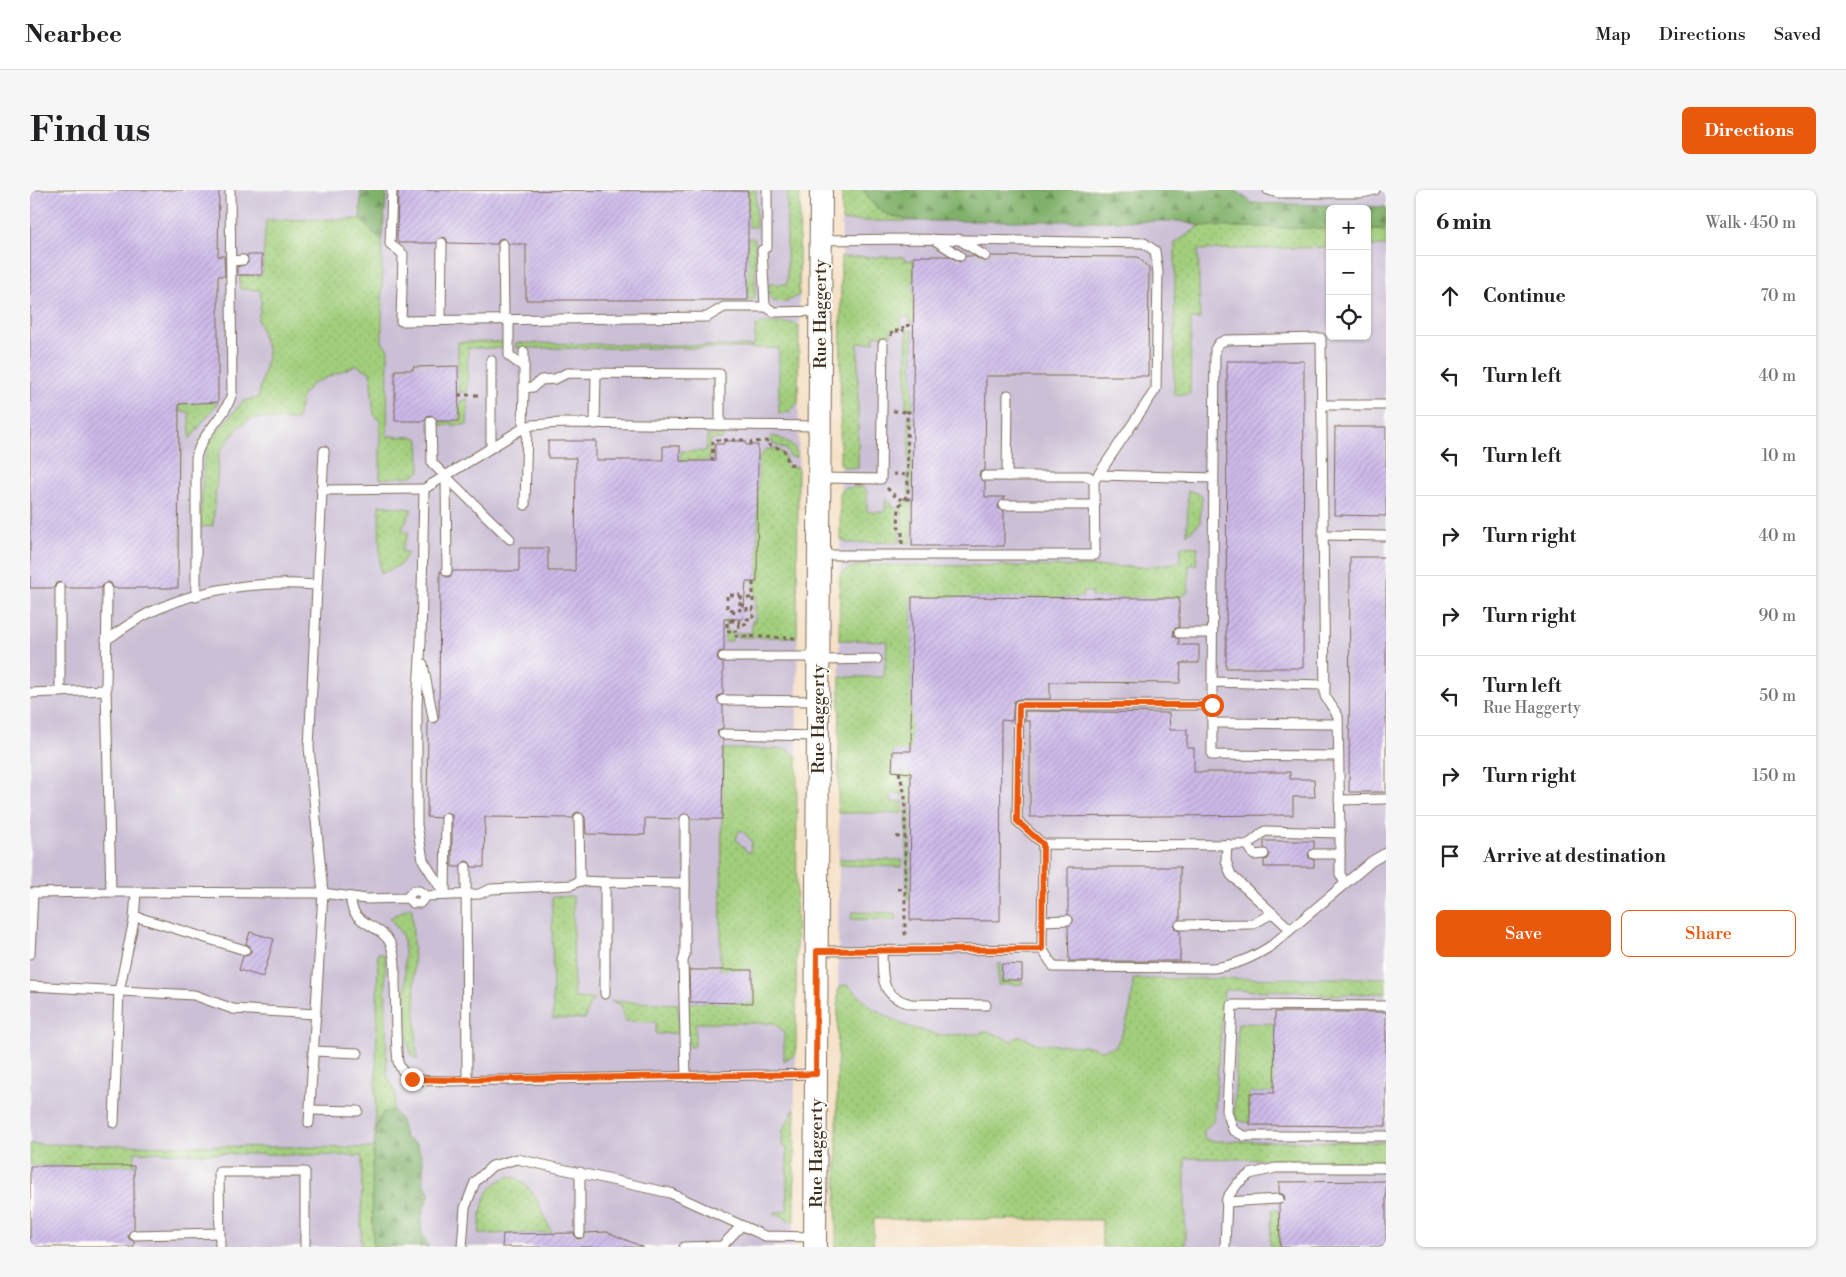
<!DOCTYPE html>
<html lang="en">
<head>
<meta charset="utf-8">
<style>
	body { margin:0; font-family:"Libre Bodoni",serif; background:#f6f6f6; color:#202124 }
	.controls { position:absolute; right:15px; top:15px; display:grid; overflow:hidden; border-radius:8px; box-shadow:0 1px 4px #0004 }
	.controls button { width:45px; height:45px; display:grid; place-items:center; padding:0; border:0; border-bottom:1px solid #e0e0e0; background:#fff; color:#202124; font:25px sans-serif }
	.stop { position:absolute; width:15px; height:15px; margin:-11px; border:4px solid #ea580c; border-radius:50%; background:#fff }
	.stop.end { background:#ea580c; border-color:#fff; box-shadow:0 1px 5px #0008 }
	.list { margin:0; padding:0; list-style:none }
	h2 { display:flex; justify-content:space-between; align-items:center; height:65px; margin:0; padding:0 20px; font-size:21px }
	h2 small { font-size:16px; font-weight:400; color:#757577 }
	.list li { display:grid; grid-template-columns:32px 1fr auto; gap:15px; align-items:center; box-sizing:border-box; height:80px; padding:0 20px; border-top:1px solid #e0e0e0 }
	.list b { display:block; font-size:19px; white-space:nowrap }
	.list p { margin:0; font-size:16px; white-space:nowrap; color:#757577 }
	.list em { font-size:16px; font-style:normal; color:#757577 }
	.actions { display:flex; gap:10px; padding:15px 20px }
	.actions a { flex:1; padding:11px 0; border:1px solid #ea580c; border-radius:8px; text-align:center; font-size:18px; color:#ea580c }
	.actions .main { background:#ea580c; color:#fff }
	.icon { flex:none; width:28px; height:28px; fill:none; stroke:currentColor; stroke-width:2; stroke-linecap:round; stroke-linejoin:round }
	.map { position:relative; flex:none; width:1356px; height:1057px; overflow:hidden; border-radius:8px }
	header { display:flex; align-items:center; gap:30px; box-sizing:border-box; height:70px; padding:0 25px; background:#fff; border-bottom:1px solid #e0e0e0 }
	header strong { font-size:24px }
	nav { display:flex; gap:28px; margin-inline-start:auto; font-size:18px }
	.intro { display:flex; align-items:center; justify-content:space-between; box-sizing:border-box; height:120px; padding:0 30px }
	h1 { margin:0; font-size:35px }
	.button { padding:12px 22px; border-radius:8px; background:#ea580c; color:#fff; font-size:18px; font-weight:700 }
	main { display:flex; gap:30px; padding:0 30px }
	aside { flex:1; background:#fff; border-radius:8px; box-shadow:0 1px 4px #0004 }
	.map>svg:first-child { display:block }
	.industrial { fill:#cbbfd5 }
	.grass { fill:url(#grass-dots); stroke:#6e7c4c; fill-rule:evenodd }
	.forest { fill:url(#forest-firs); stroke:#5e6e44 }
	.building { fill:url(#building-hatch) }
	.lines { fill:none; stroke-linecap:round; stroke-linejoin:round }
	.service-casing { stroke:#7c6a59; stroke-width:11 }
	.tertiary-casing { stroke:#7c6a59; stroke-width:24 }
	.path { stroke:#7c6a59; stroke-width:3; stroke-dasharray:4 4; stroke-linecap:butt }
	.service { stroke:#fff; stroke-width:9 }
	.tertiary { stroke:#fff; stroke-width:22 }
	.route { stroke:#ea580c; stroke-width:6 }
	.labels { text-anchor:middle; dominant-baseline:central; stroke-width:4; stroke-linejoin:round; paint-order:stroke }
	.street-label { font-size:18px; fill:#3b2a1e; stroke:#fdfcf7 }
</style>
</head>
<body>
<header>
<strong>Nearbee</strong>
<nav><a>Map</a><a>Directions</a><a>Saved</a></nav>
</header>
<div class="intro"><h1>Find us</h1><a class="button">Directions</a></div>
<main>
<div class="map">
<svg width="1356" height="1057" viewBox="0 0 1356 1057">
	<defs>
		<pattern id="grass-dots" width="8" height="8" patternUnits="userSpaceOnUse" patternTransform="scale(1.25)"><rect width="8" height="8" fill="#a1ce7b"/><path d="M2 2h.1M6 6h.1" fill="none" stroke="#8cb16a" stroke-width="1.8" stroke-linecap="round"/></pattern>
		<pattern id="forest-firs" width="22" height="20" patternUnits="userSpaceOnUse" patternTransform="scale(1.25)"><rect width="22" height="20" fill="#80b16b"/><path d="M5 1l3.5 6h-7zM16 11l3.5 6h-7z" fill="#6a9057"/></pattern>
		<pattern id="building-hatch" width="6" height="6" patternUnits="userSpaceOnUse" patternTransform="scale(1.25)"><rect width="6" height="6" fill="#ccb9e9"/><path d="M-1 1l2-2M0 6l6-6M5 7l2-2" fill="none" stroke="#b09fc7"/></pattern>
	</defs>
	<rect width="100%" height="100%" fill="#fdfcf7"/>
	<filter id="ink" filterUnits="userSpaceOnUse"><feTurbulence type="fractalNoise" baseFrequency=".02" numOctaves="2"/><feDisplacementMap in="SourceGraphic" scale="10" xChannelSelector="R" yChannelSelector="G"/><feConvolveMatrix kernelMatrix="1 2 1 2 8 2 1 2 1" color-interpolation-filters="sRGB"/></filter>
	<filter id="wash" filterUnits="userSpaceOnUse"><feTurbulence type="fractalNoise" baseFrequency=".0096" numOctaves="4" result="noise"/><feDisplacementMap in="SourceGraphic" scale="20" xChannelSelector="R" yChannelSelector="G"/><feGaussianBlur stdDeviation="1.12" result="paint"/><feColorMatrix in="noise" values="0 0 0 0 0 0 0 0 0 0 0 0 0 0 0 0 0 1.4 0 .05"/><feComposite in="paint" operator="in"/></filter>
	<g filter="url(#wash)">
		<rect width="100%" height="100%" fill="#f5e1c7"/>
		<g class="industrial">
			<path d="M0,0h770l-6,1057h-764z"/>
			<path d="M812,0h544v17l-134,-4 -52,23 -24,17 -2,151 15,-47 2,-28h9l-2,-69 132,-3v89h37v-90h19v1001h-201v-89l-52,-179v21l-7,28 -11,19 -14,3 -13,-4 -50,-2 -18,-8 -10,5 -22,-10 -10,3 -40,1 -35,-10 -32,-18 -22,-21 -5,-1 -6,4z"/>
		</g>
		<g class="grass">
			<path d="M700,0h26v37h-8v-35z"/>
			<path d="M757,0h13l-1,105 -13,7 -13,-1 -3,-3 -1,-14h18z"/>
			<path d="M812,0h22c14,26 26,26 52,31h-74z"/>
			<path d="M330,29l22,22v101l6,7 -1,87 26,1 6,2 1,32 -8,5 -32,3v-58l-6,-6 -4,-43 -14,-7 -44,19 -10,12 -5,24 -45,-2 -13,9 -20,26 -6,73 -13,1 4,-67 7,-20 32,-39 15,-3 10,-45 -10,-33 3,-15 -1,-15 -20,-1v-13l22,-1 4,-55z"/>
			<path d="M1170,36l130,3v18l-132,3 2,69h-9l-1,75 -16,1 1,-152z"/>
			<rect x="1337" y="39" width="19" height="17"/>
			<path d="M718,48l7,1v60l-7,1z"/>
			<path d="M811,67h63v4l10,-1v63h-4v-6h-9v13l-10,-1v6h-17v7l-16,1v125l-14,-1 -4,-3z"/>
			<path d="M730,133h34l5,3 -1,77 -8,8 -11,3v-66h-263v-5l238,3 2,-19z"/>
			<path d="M883,140v78l-7,1 1,-78z"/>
			<path d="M428,152h45v6h-35l-1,44h-9z"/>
			<path d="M438,209l-1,26h-28v-4h20v-17l3,-4z"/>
			<path d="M188,212l-28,37 -1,-27 -10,-1v-8z"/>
			<path d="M879,226h4l-1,79h-3z"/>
			<path d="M693,245v4l-13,1v21h-30v-10h26l1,-15z"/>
			<path d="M741,246c12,2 26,8 26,21h-7l-4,-8 -14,-6z"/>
			<path d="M746,258l8,6 3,13h11l-1,170h-60v-4h15v-12h3v-39h2l1,-121 7,-11z"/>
			<path d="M833,297l4,5v20h18l1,-14 5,5 1,4 5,1 3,34 -52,1 -8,-5v-47l5,-3z"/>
			<path d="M1158,300l14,5 -2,28 -13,11z"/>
			<path d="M875,312h7v41h-9l-2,-36z"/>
			<path d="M349,315l33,4 -10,21 7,3 -8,17 7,3 -8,12 -20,9z"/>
			<path d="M1151,356l17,1 -2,18h-7l-1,27 -9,6h-87v-6h-9l-1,6 -170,-1 -1,207 -4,-1 -5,-31 -9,-21 -1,20 5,1 6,24h-2v-3h-9l-1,9h10l2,-3v14h-65l2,-136h44l3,-36 -48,-1 1,-66 10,-6 12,-3 285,2 33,-5z"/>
			<path d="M694,421l7,1v8h-5v12h6v9l-8,1z"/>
			<path d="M693,559h63l11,7 -1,298 -12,7v-29l-10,-9h-79v23l-6,1 -1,-45h64v-32h-32zM709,641h4l9,11 -2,10h-3l-11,-13z"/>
			<path d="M877,618h4l-1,91h-3z"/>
			<path d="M809,669l63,1v7l-63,-2z"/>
			<path d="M543,706l1,102 20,1 -5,6 -4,14h-32l-1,-122z"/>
			<path d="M380,717l2,1 5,152 -5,-5 -4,-11 -4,-100 -2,-9 -12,-17z"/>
			<path d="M822,722l44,1v7l-45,-1z"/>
			<path d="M348,763l7,2 2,120 9,19 -3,16c-14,4 -16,10 -18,24z"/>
			<path d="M968,774h4l-1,16h21l1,4 -25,1z"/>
			<path d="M1356,788v15l-62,2 -23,-4 -77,-1 -10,130 -10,11v7l6,3 176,1v20l-201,-4v89h-83v-27l-228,-1 -1,28h-37l2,-258 6,-4 5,1 22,21 32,18 35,10 40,-1 10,-3 22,10 10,-5 18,8 50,2 13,4 14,-3c13,-22 18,-42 18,-68z"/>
			<path d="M580,811l68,3 1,29 -23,1v-12l-31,-1 -4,-16z"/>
			<path d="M1208,833l37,1 -1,69h-24v30l-14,-3 -2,-5z"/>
			<path d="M765,918l-1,113h-6l-7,-6h-5l-1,-3 12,-1v-63l-5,-2 1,-16z"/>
			<path d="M0,954l345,4 -2,99h-12l1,-91 -227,-4 -1,14h-104z"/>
			<path d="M480,986c23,5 33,38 42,57l-73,1c2,-26 3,-49 31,-58z"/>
			<path d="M1242,1020h7l1,37h-10z"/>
		</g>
		<g class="forest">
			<path d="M331,0h26l-5,51 -22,-22z"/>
			<path d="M834,0h367l6,1 15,12 134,4v22h-19v-20h-37v20l-130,-3 -21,-5h-263c-26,-5 -38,-5 -52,-31z"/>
			<path d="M363,920l8,11 4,17 12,6 6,17v22l7,10c-9,20 -14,36 -1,54h-56c0,-31 -6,-111 10,-134z"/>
		</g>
		<g id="blocks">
			<g class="building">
				<path d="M0,0h189l-1,66h6l1,20h-7v126l-39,2 -1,184h-65l-2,-5 -4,-1 -6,6h-35l-6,-6 -4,1 -2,5h-24z"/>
				<path d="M368,0l350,1v109h-222v-56h-17l-6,-6 -4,1 -2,5 -49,-1 -2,-5 -4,-1 -6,6h-37l-2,-2z"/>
				<path d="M217,65h15v20h-25v-8l11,-4z"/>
				<path d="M884,66h35l11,6 6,-6h8l11,6 6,-6 147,1 11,11 -1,108h-162l-1,94 -5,2 -1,4 6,6v15h20l-7,8 1,4 5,2v35h-92z"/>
				<path d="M1197,171h77l-1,307h-77z"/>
				<path d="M428,176l1,55h-22l-6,-6 -4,1 -2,5h-30v-51h18v-3z"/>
				<path d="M1305,237h51v89l-52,-1z"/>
				<path d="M518,251h48v19h67v-14h17v15h35v-17h9v-3h22v4h12l-1,137h-11l-3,37h-19v32l-5,1 -2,5 1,4 5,2v31l-5,2 -1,4 6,6v22l-5,2 -1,4 6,6 -1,79h-31l-2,-5 -4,-1 -6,6 -34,-1v17l-59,-1 -1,-17 -6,-5 -4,1 -2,5 -88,-1 -1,50h-12l-3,-5 -4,-1 -5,6h-8v-52l-6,-3 -6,6 -13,-1 1,-96 7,3 4,-7 1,-146 7,6 4,-1 2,-5h66v-23h29v23h27l1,-113h-28z"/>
				<path d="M1320,367h36v235h-37z"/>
				<path d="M882,407l267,1v29l-5,2 -1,7 6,3v6h20v18h-18l-1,20 -130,-1v17h-31l-5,2 -2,20 -11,-1 -1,201 -90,-1 1,-147 -19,-2 1,-20h18z"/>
				<path d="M995,521l144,2 1,17h17v18h7v24h96v7h24l1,18h-22v18l-263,2v-96h-5z"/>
				<path d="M1234,651h50v7l-6,6 1,4 5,2v7h-50v-7l4,-1 2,-5 -6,-6z"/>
				<path d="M1038,677h112v52l-6,6 1,4 5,2v30h-111l-1,-35 6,-6 -6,-6z"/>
				<path d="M220,742l24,7 -11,38 -24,-7 4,-14 6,-1 2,-4 -1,-5 -4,-2z"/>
				<path d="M972,774l20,1v15h-21z"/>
				<path d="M659,780h63v33l-62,-1z"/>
				<path d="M1245,822h111v114l-136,-1v-32h24z"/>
				<path d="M0,976h104v63l-6,6 1,4 5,2v6h-104z"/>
				<path d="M1356,991v66h-106l-1,-42 6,-6 -1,-4 -5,-2v-11z"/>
				<path d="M577,1042l36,15h-141l1,-13 71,-1 2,5 4,1 6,-6z"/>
			</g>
		</g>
	</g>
	<g filter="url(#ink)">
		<use href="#blocks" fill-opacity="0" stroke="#7c6a59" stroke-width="1"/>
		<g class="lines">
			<g class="service-casing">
				<g id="service">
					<path d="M737,0v57l-5,3 3,56 9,6 46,-1"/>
					<path d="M1238,0l10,3h84l13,-3"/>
					<path d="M362,2l-2,52 13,10 -2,67 306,-4 17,-10h42"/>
					<path d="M903,49l27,17"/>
					<path d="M928,49l27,17"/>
					<path d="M473,54l1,75"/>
					<path d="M201,71l12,-1"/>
					<path d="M479,129v37l15,11"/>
					<path d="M411,130l1,-77"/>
					<path d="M461,170v87"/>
					<path d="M494,198v-36"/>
					<path d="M1292,215h64"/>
					<path d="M401,231l1,42 78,76"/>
					<path d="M565,234l1,-51"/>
					<path d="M493,239l1,-41 9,-1 8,-7 14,-1 12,-6 153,1v51"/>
					<path d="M1068,285l115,3"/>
					<path d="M416,286l1,95"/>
					<path d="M955,286h103l6,5"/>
					<path d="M977,286l1,-81"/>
					<path d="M790,288l61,1 2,-135"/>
					<path d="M291,300l103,-1"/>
					<path d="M495,315l2,-78"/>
					<path d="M974,315h91"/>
					<path d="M1293,345l63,1"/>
					<path d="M789,365h276l-1,-74 62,-92 2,-116 -3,-22 -11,-8 -235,-4 -88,1"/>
					<path d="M30,398v104"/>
					<path d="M166,407v-139c5,-26 30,-40 36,-65l-2,-203"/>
					<path d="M1149,443h33"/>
					<path d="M76,450c15,-10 30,-21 45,-28 51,-25 111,-31 165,-27"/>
					<path d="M693,467h95"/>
					<path d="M790,470l57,-1"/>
					<path d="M393,474l10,54"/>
					<path d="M1182,492l3,-333 4,-6 7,-3 95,-2 4,358 13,20 2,117"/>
					<path d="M0,503l76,-3"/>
					<path d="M693,510l95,1"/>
					<path d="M1182,515v50l126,1"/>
					<path d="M1182,533l126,1"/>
					<path d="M693,544l95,2"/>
					<path d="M1309,610l47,-1"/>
					<path d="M549,628l1,63"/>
					<path d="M655,629v136l-2,6 3,116"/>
					<path d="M1013,654l-26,-23 2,-116h193v-23l113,3"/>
					<path d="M1197,654l-1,17 5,14 59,54"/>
					<path d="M1218,655l6,10 10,-1"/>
					<path d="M1284,664h26"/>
					<path d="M436,677l1,213"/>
					<path d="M81,702l212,1 -14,-146 15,-296"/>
					<path d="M0,703l81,-1 -5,-202 1,-102"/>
					<path d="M415,705l-22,-35 -6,-35v-120l4,-63 3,-153 96,-59 12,-5 29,-2 259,3"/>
					<path d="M415,705l1,-77"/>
					<path d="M396,706l53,-2 12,-5 80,-4 9,-4 25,1"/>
					<path d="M321,708c-1,28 31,25 40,47 5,12 4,26 4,39 1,25 0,52 3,78 7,23 30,18 49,19l369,-7"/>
					<path d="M104,726l111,34"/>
					<path d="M1012,731l26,-1"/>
					<path d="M1150,735l73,-1 20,-11"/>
					<path d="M1012,759l12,18 160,1c22,-3 38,-10 57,-22l101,-85 14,-8"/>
					<path d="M852,760c1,28 -3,46 29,54l75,1"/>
					<path d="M787,761l225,-2 1,-105 205,1 17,-14 75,2v41l5,9"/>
					<path d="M0,764l3,-61"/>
					<path d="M0,796l164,9 39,14 83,5"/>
					<path d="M575,804v-112l80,1"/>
					<path d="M1356,816l-154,-1 -5,106 6,19 11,6h142"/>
					<path d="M283,861l45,2"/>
					<path d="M280,920l48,1"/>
					<path d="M84,933l5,-132 15,-71 2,-28"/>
					<path d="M279,933l14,-230 43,6 41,-1 6,5h7l6,-7 -7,-5h-6l-6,7"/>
					<path d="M1196,1012l53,-3"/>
					<path d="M550,1043v-61"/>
					<path d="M104,1045l86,-2"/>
					<path d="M190,1057l-1,-75h86v75"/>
					<path d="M432,1057l3,-39 10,-26 17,-16 25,-7 153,34 95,43 50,1"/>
					<path d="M654,1057l38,-1 19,-20"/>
					<path d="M1195,1057l2,-49 11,-15 12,-9 26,-6h110"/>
				</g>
			</g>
			<g class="tertiary-casing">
				<path id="tertiary" d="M785,1057l6,-1057"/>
			</g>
			<g class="path">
				<path d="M861,146l1,-5h11v-5l10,-1"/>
				<path d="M428,205h22"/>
				<path d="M863,221l14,1"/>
				<path d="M721,255v-3l18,-1v4l15,5 5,14 8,1"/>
				<path d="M682,271l1,-21h35"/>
				<path d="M863,284l14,1"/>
				<path d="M857,298l11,11h14"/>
				<path d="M872,354v-13l-4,-4 1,-21 9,-12 -1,-82h6"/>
				<path d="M723,392v37h-6v5h-8v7h-4v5l62,2"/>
				<path d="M709,408h14"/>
				<path d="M704,420l-7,-1v-14h12l1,10"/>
				<path d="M703,431h-6v10h8"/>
				<path d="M709,434v-3h-6l1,-11h6v-5h7v6l6,-1"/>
				<path d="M869,582l6,23v143"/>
				<path d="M866,647l9,-1"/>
				<path d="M867,699h8"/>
			</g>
			<use href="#service" class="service"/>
			<use href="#tertiary" class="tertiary"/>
		</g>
	</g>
	<g class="lines" filter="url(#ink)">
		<path class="route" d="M382,889l36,1 368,-6 1,-123 225,-2 1,-105 -26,-23 2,-116h193"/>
	</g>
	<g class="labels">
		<g class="street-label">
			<text transform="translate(790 124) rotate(-90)">Rue Haggerty</text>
			<text transform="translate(788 529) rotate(-90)">Rue Haggerty</text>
			<text transform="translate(786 963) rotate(-90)">Rue Haggerty</text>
		</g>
	</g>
</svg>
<div class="controls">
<button>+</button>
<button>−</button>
<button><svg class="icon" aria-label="locate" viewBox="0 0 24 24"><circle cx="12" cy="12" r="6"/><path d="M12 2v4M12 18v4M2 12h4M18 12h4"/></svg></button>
</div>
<div class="stop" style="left:1182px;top:515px"></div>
<div class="stop end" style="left:382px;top:889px"></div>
</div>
<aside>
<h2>6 min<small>Walk · 450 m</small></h2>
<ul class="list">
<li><svg class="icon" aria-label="ahead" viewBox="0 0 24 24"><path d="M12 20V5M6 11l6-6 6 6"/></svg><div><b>Continue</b></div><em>70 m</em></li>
<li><svg class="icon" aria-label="left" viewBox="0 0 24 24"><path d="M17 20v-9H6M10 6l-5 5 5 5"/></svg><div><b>Turn left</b></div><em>40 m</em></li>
<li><svg class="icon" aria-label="left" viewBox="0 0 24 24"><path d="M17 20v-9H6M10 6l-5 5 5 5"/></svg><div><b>Turn left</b></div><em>10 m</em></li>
<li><svg class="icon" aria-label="right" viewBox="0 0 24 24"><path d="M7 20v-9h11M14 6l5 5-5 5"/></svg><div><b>Turn right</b></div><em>40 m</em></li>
<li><svg class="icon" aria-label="right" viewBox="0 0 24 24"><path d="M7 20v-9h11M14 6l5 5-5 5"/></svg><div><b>Turn right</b></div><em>90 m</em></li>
<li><svg class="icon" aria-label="left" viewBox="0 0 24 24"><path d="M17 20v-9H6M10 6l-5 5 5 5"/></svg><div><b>Turn left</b><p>Rue Haggerty</p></div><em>50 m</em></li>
<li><svg class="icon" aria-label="right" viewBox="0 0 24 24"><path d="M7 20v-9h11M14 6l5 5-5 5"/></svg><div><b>Turn right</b></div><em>150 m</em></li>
<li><svg class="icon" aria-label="arrive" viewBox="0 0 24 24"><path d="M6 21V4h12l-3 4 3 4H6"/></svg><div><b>Arrive at destination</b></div></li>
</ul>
<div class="actions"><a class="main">Save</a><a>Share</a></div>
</aside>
</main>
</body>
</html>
